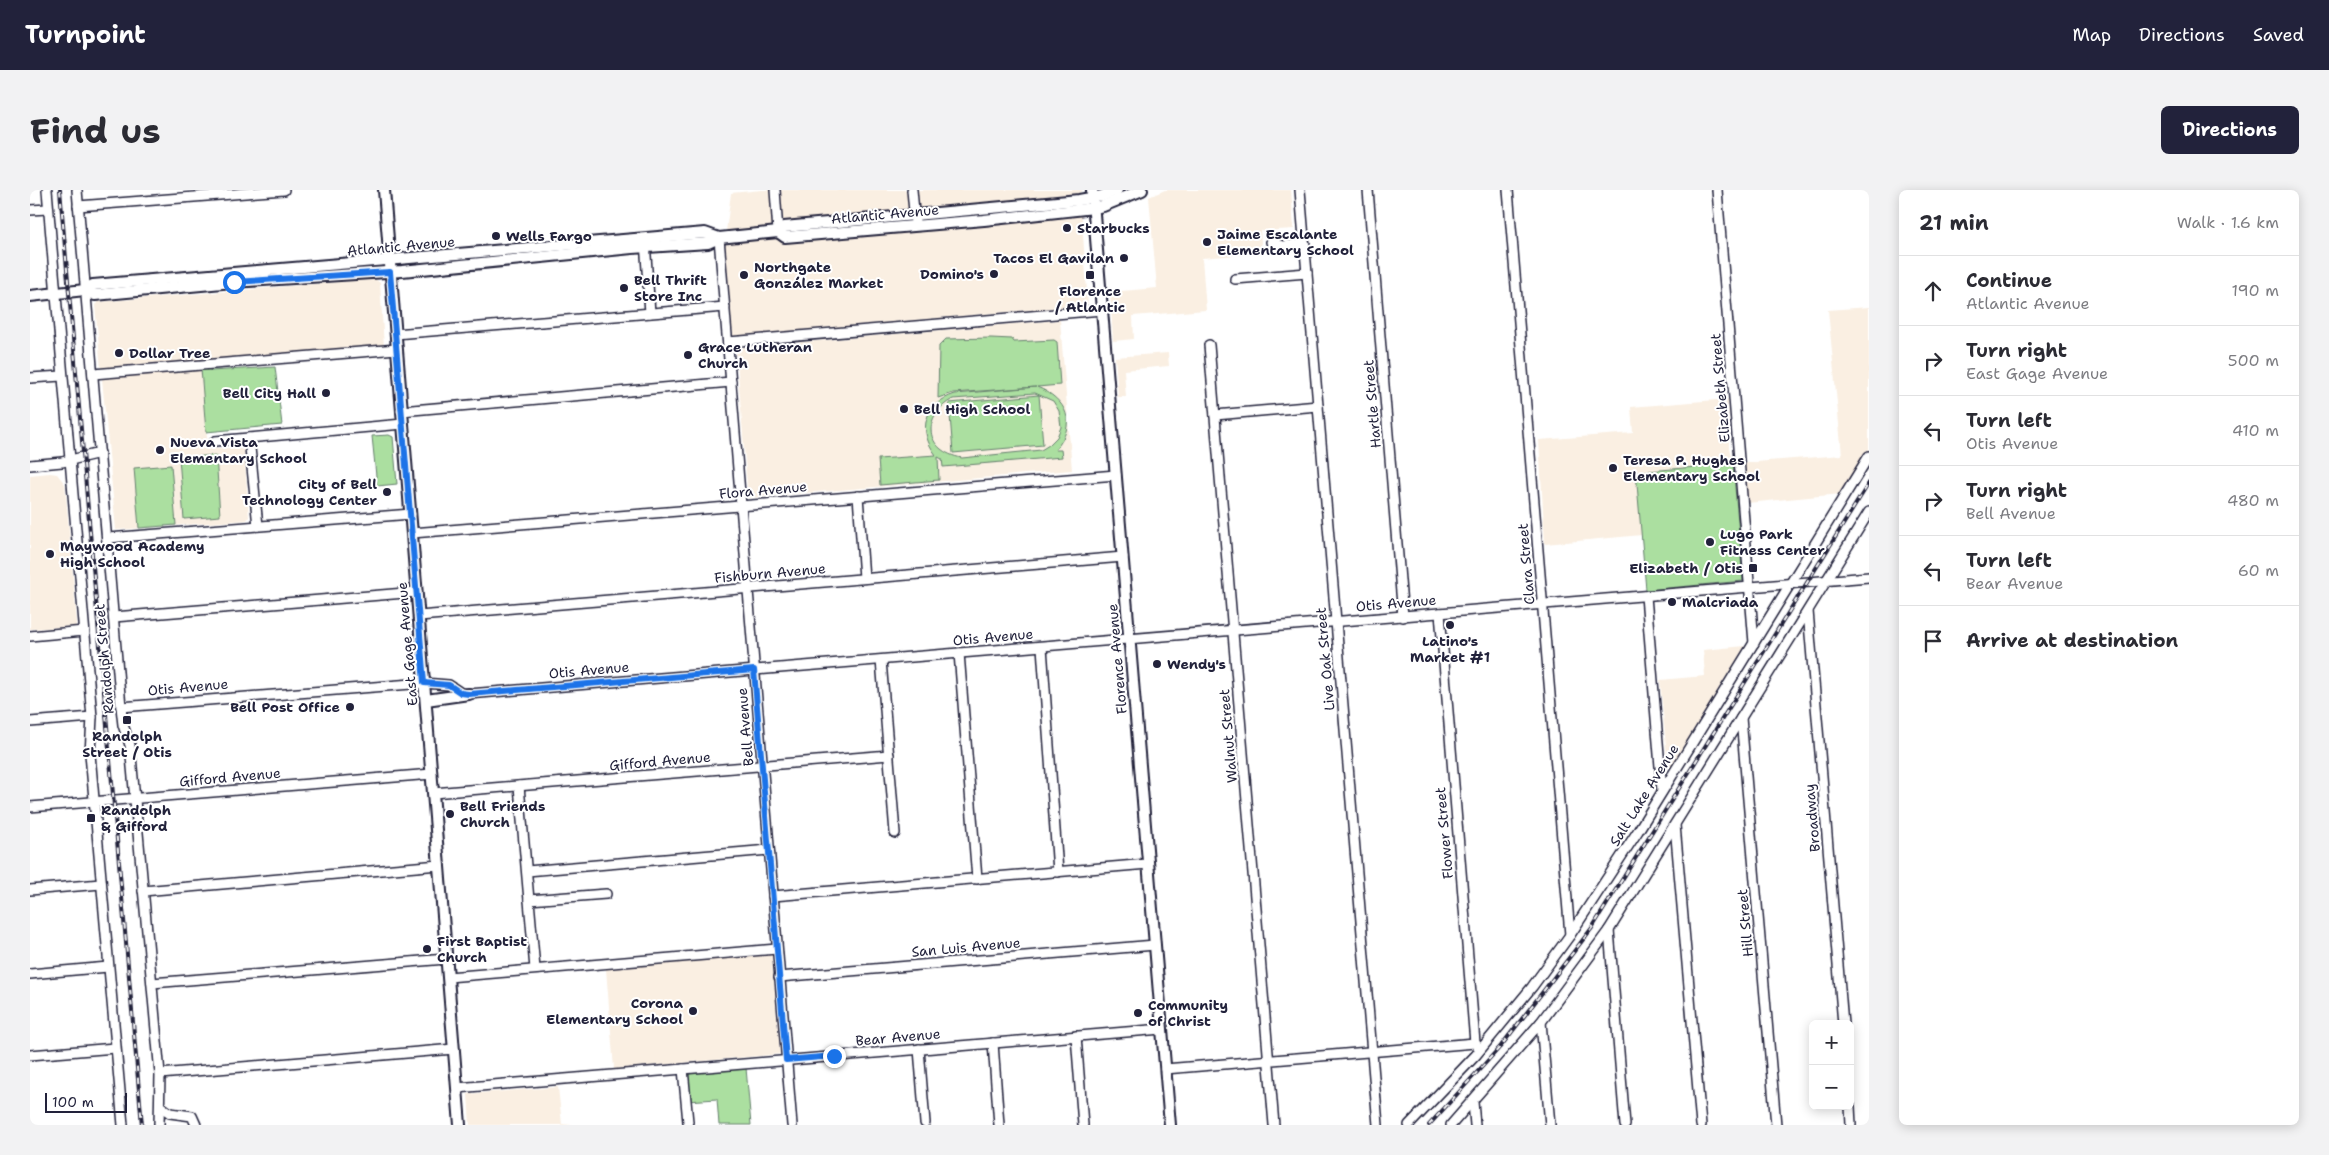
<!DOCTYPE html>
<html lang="en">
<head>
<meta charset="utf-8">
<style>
	body { margin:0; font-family:"Shantell Sans",sans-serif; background:#f2f2f3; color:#2b2b33 }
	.controls { position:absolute; right:15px; bottom:15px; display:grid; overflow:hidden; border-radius:8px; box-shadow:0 2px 12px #0003 }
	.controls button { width:45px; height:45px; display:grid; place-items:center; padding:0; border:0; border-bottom:1px solid #e1e1e2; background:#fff; color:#2b2b33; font:25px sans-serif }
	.scale { position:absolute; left:15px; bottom:12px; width:82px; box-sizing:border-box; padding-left:5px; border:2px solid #22223b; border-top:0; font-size:14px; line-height:18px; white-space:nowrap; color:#22223b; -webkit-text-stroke:4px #fff; paint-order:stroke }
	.stop { position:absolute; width:15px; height:15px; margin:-11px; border:4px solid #1a73e8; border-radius:50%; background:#fff }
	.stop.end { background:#1a73e8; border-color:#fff; box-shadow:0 1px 5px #0008 }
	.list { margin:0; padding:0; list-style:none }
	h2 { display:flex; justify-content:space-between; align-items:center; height:65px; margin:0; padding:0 20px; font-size:21px }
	h2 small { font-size:16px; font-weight:400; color:#7c7c81 }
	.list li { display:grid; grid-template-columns:32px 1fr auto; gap:15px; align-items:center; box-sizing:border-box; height:70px; padding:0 20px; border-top:1px solid #e1e1e2 }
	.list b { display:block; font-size:19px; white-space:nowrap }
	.list p { margin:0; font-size:16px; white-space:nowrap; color:#7c7c81 }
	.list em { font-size:16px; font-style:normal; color:#7c7c81 }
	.icon { flex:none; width:28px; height:28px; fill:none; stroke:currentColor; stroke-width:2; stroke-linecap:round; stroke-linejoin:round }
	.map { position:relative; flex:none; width:1839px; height:935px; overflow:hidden; border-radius:8px }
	header { display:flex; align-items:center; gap:30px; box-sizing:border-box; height:70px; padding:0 25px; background:#22223b; color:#fff }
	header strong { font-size:24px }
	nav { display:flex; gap:28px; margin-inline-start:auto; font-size:18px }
	.intro { display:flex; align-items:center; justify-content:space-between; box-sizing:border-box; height:120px; padding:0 30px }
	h1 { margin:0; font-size:35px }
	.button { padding:12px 22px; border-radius:8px; background:#22223b; color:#fff; font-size:18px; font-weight:700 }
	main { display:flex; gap:30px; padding:0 30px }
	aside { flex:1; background:#fff; border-radius:8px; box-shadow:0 2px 12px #0003 }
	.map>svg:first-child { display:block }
	.built { fill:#faefe2 }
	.green { fill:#abdfa0; stroke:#66806e; fill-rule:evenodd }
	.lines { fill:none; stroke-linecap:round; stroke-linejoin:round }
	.minor-casing { stroke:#22223b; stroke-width:12 }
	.major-casing { stroke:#22223b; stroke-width:14 }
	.minor { stroke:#fff; stroke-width:9 }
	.major { stroke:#fff; stroke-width:10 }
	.rail-casing { stroke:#22223b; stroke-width:4 }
	.rail { stroke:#fff; stroke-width:2; stroke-dasharray:5.5; stroke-linecap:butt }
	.route { stroke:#1a73e8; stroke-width:6 }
	.poi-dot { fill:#22223b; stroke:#fff; stroke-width:2 }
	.labels { text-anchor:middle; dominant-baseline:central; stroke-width:4; stroke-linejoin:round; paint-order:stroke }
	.street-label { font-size:14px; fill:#22223b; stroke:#fff }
	.poi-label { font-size:14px; font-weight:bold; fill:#22223b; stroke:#fff; text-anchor:start }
</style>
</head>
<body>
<header>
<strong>Turnpoint</strong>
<nav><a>Map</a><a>Directions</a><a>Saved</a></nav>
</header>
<div class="intro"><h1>Find us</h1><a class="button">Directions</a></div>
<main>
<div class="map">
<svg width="1839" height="935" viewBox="0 0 1839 935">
	<rect width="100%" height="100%" fill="#fff"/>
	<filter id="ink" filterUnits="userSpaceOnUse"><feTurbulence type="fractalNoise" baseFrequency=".02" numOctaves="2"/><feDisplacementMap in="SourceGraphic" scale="10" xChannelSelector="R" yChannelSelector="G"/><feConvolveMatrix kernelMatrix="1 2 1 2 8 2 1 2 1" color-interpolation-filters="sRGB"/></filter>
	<g filter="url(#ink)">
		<g class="built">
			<path d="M732,0h321l-3,2 8,113 -355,31 -9,-89 7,-54z"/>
			<path d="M1135,0h126l3,39 -34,2 2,22 -60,5 4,52 -73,6 1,23 -21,2 -3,-49 47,-4 -8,-91z"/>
			<path d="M345,89l5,4 4,64 -283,22 -6,-64 3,-3z"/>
			<path d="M1839,117v142l-28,45 -94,9 -3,-40 98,-8 -14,-145z"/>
			<path d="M1030,130l12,150 -324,28 -12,-150z"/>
			<path d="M1138,163l1,13 -45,4 2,27h-8l-3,-40z"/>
			<path d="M171,179l7,80 33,-2 3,3 5,67 -2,3 -131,10 -14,-152z"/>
			<path d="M1698,209l1,49 4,16 -96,8 5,63 -97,9 -6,-104 94,-7 -2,-26z"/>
			<path d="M20,283l7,1 8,10 12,140 -2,2 -45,3v-154z"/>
			<path d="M1715,456l-74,121 -3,1 -8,-88 45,-4 -2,-26z"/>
			<path d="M742,764l8,100 -166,15 -8,-100z"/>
			<path d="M528,897l4,37 11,1h-103l-2,-31z"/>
		</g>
		<g class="green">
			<path d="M961,148l21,1 2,3 40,-2 3,2 3,43 -23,2c30,12 41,37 18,63h6l1,7 -119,10 -1,-8 -4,-2 1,23 -59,5 -2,-26 58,-4c-19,-25 -12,-51 19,-61l81,-7 -83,6 -15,5 1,-52 7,-7zM1005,203l18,8 6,10 2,16 -4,10 -8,8 -8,5 -79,8c-38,-7 -41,-42 -9,-59z"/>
			<path d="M245,177l7,58 -76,7 -5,-63 6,-1 4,3z"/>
			<path d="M1009,205l4,50 -90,8 -4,-50z"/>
			<path d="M359,245l4,2 4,47 -20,2 -5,-50z"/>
			<path d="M186,265l4,61 -36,3 -5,-61z"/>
			<path d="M1703,274l10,117 -97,9 -10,-118z"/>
			<path d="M141,275l5,60 -37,3 -5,-60z"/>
			<path d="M716,878l5,57h-32l-2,-26 -30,2 -2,-28z"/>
		</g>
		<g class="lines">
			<g class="minor-casing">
				<g id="minor">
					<path d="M17,0l45,527 -2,37 33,371"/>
					<path d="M47,0l44,517 2,18 7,20 30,329 -1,51"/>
					<path d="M745,0l3,42"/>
					<path d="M882,0l3,32"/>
					<path d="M1270,0l78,935"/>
					<path d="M1338,0l35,427"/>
					<path d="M1478,0l62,745"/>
					<path d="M1687,0l37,453"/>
					<path d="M48,16l206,-16"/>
					<path d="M0,20l18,-1"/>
					<path d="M689,48l73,887"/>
					<path d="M615,51l5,72"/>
					<path d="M1241,52l11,4 23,-2"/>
					<path d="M1205,89l72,-6"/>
					<path d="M365,144l330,-27"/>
					<path d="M698,152l374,-32"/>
					<path d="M1179,155l65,780"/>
					<path d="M63,184l304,-25"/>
					<path d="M0,188l32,-2"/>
					<path d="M371,221l330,-29"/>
					<path d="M1185,225l103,-9"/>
					<path d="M219,248l9,88"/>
					<path d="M185,251l188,-17"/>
					<path d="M0,275l32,-3 38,-9"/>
					<path d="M828,306l6,82"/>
					<path d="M382,343l704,-58"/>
					<path d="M78,348l303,-24"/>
					<path d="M1616,406l16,195"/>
					<path d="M1778,421l35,413"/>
					<path d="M1410,423l35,430 5,6"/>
					<path d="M389,426l704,-59"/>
					<path d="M84,427l303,-25"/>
					<path d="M0,446l54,-5"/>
					<path d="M1012,457l16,225"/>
					<path d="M929,463l18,226"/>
					<path d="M851,470l14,173"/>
					<path d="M91,517l303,-24 25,2 12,8 8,1 1400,-117"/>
					<path d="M1711,528l35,407"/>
					<path d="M0,532l62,-5"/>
					<path d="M489,596l16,183"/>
					<path d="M403,603l456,-38"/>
					<path d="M0,617l402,-33"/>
					<path d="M1645,635l26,300"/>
					<path d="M497,681l242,-21"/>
					<path d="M0,700l71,-6"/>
					<path d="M113,701l296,-26"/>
					<path d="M743,706l375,-32"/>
					<path d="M499,710l77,-6"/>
					<path d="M1579,740l16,195"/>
					<path d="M0,784l78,-7"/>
					<path d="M418,787l329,-28"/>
					<path d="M749,787l376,-32"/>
					<path d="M122,793l294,-24"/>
					<path d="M1511,832l9,103"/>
					<path d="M1046,846l7,89"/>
					<path d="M963,853l6,82"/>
					<path d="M889,859l6,74"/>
					<path d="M0,865l85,-7"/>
					<path d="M653,879l5,53"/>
					<path d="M1135,879l310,-26"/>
					<path d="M130,884l294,-25"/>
					<path d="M427,898l705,-59"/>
					<path d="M1443,912l2,23"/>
					<path d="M130,916l10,7 22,3 4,9"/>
					<path d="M1820,916l1,19"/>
					<path d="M1379,935l67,-70 56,-68 38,-52 68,-104 231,-375"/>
					<path d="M1421,935l90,-103 68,-92 260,-418"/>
				</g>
			</g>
			<g class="major-casing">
				<g id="major">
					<path d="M354,0l76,935"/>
					<path d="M1062,0l78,935"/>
					<path d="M748,42l7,5 199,-17 110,-12 9,-2 39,-16"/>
					<path d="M55,100l8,-5 612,-52 14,5"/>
					<path d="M0,106l55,-6 10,5 138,-13 169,-11 230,-23 76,-5 11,-5 59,-6 6,-5 295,-27 23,-4 15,-6"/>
					<path d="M396,510l43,-6"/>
				</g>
			</g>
			<use href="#minor" class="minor"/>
			<use href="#major" class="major"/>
			<g class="rail-casing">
				<g id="rail">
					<path d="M30,0l82,935"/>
					<path d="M1399,935l72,-79 91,-118 277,-445"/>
				</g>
			</g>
			<use href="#rail" class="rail"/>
		</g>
	</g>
	<g class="lines" filter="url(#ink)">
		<path class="route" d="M204,92l156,-10 34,411 25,2 12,8 8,1 285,-24 32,390 48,-4"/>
	</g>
	<g class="poi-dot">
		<circle cx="1037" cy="38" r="5"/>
		<circle cx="466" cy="46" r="5"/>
		<circle cx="1177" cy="52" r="5"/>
		<circle cx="1094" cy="68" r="5"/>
		<circle cx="964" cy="84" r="5"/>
		<circle cx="714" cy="85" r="5"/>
		<rect x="1055" y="80" width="10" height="10" rx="2.5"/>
		<circle cx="594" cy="98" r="5"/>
		<circle cx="89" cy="163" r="5"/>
		<circle cx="658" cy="165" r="5"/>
		<circle cx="296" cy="203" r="5"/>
		<circle cx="874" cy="219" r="5"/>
		<circle cx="130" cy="260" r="5"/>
		<circle cx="1583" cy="278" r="5"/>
		<circle cx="357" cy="302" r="5"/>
		<circle cx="1680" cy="352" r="5"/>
		<circle cx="20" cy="364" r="5"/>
		<rect x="1718" y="373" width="10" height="10" rx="2.5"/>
		<circle cx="1642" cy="412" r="5"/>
		<circle cx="1420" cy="435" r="5"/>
		<circle cx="1127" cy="474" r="5"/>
		<circle cx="320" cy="517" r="5"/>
		<rect x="92" y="525" width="10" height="10" rx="2.5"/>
		<circle cx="420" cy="624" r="5"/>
		<rect x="56" y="623" width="10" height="10" rx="2.5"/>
		<circle cx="397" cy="759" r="5"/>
		<circle cx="663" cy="821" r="5"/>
		<circle cx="1108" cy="823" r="5"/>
	</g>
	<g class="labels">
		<g class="street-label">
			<text transform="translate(855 24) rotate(-5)">Atlantic Avenue</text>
			<text transform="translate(371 56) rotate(-5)">Atlantic Avenue</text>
			<text transform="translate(1690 198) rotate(-95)">Elizabeth Street</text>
			<text transform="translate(1342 214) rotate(-95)">Hartle Street</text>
			<text transform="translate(733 300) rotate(-5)">Flora Avenue</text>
			<text transform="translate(1496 374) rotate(-95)">Clara Street</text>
			<text transform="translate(740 383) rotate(-5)">Fishburn Avenue</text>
			<text transform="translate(1366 413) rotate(-5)">Otis Avenue</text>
			<text transform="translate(963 447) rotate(-5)">Otis Avenue</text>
			<text transform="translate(377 454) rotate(-95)">East Gage Avenue</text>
			<text transform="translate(74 469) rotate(-95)">Randolph Street</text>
			<text transform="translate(1087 469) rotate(-95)">Florence Avenue</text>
			<text transform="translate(1295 469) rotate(-95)">Live Oak Street</text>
			<text transform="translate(559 480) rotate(-5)">Otis Avenue</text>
			<text transform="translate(158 497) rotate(-5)">Otis Avenue</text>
			<text transform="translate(715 537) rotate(-95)">Bell Avenue</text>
			<text transform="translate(1198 546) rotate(-95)">Walnut Street</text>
			<text transform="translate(630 571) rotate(-5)">Gifford Avenue</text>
			<text transform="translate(200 587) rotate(-5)">Gifford Avenue</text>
			<text transform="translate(1614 605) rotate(-58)">Salt Lake Avenue</text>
			<text transform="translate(1782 628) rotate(-95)">Broadway</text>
			<text transform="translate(1414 643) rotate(-95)">Flower Street</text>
			<text transform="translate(1715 733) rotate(-95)">Hill Street</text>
			<text transform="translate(936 757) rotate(-5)">San Luis Avenue</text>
			<text transform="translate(868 847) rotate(-5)">Bear Avenue</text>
		</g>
		<g class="poi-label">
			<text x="1047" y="38">Starbucks</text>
			<text x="1187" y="44">Jaime Escalante<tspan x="1187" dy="16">Elementary School</tspan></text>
			<text x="476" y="46">Wells Fargo</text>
			<text x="1084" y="68" text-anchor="end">Tacos El Gavilan</text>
			<text x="724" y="77">Northgate<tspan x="724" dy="16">González Market</tspan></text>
			<text x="954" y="84" text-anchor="end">Domino's</text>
			<text x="604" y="90">Bell Thrift<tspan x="604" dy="16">Store Inc</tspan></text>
			<text x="1060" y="101" text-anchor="middle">Florence<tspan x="1060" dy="16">/ Atlantic</tspan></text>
			<text x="668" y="157">Grace Lutheran<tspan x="668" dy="16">Church</tspan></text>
			<text x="99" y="163">Dollar Tree</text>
			<text x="286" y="203" text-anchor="end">Bell City Hall</text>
			<text x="884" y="219">Bell High School</text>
			<text x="140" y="252">Nueva Vista<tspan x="140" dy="16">Elementary School</tspan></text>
			<text x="1593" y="270">Teresa P. Hughes<tspan x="1593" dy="16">Elementary School</tspan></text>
			<text x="347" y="294" text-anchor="end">City of Bell<tspan x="347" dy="16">Technology Center</tspan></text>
			<text x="1690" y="344">Lugo Park<tspan x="1690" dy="16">Fitness Center</tspan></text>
			<text x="30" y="356">Maywood Academy<tspan x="30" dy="16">High School</tspan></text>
			<text x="1713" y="378" text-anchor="end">Elizabeth / Otis</text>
			<text x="1652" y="412">Malcriada</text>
			<text x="1420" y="451" text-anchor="middle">Latino's<tspan x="1420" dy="16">Market #1</tspan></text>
			<text x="1137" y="474">Wendy's</text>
			<text x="310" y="517" text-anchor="end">Bell Post Office</text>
			<text x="97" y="546" text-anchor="middle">Randolph<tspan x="97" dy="16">Street / Otis</tspan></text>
			<text x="430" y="616">Bell Friends<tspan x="430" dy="16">Church</tspan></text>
			<text x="71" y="620">Randolph<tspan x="71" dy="16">&amp; Gifford</tspan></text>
			<text x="407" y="751">First Baptist<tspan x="407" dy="16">Church</tspan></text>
			<text x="653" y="813" text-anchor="end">Corona<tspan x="653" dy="16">Elementary School</tspan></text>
			<text x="1118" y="815">Community<tspan x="1118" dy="16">of Christ</tspan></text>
		</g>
	</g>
</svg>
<div class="controls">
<button>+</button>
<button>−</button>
</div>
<div class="scale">100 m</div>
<div class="stop" style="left:204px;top:92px"></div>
<div class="stop end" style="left:804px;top:866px"></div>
</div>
<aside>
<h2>21 min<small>Walk · 1.6 km</small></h2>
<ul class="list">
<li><svg class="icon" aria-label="ahead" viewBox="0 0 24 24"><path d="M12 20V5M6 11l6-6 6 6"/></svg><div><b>Continue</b><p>Atlantic Avenue</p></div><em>190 m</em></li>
<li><svg class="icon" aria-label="right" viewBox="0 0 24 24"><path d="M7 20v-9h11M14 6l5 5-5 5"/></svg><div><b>Turn right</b><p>East Gage Avenue</p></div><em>500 m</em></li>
<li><svg class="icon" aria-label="left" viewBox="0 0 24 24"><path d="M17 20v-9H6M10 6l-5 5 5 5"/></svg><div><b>Turn left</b><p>Otis Avenue</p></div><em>410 m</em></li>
<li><svg class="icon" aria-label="right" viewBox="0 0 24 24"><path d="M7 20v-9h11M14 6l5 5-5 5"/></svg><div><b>Turn right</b><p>Bell Avenue</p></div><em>480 m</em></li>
<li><svg class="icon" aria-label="left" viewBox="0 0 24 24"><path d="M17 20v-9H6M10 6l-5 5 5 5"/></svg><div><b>Turn left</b><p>Bear Avenue</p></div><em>60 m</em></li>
<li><svg class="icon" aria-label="arrive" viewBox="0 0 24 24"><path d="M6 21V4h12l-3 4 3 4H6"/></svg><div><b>Arrive at destination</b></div></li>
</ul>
</aside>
</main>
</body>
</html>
